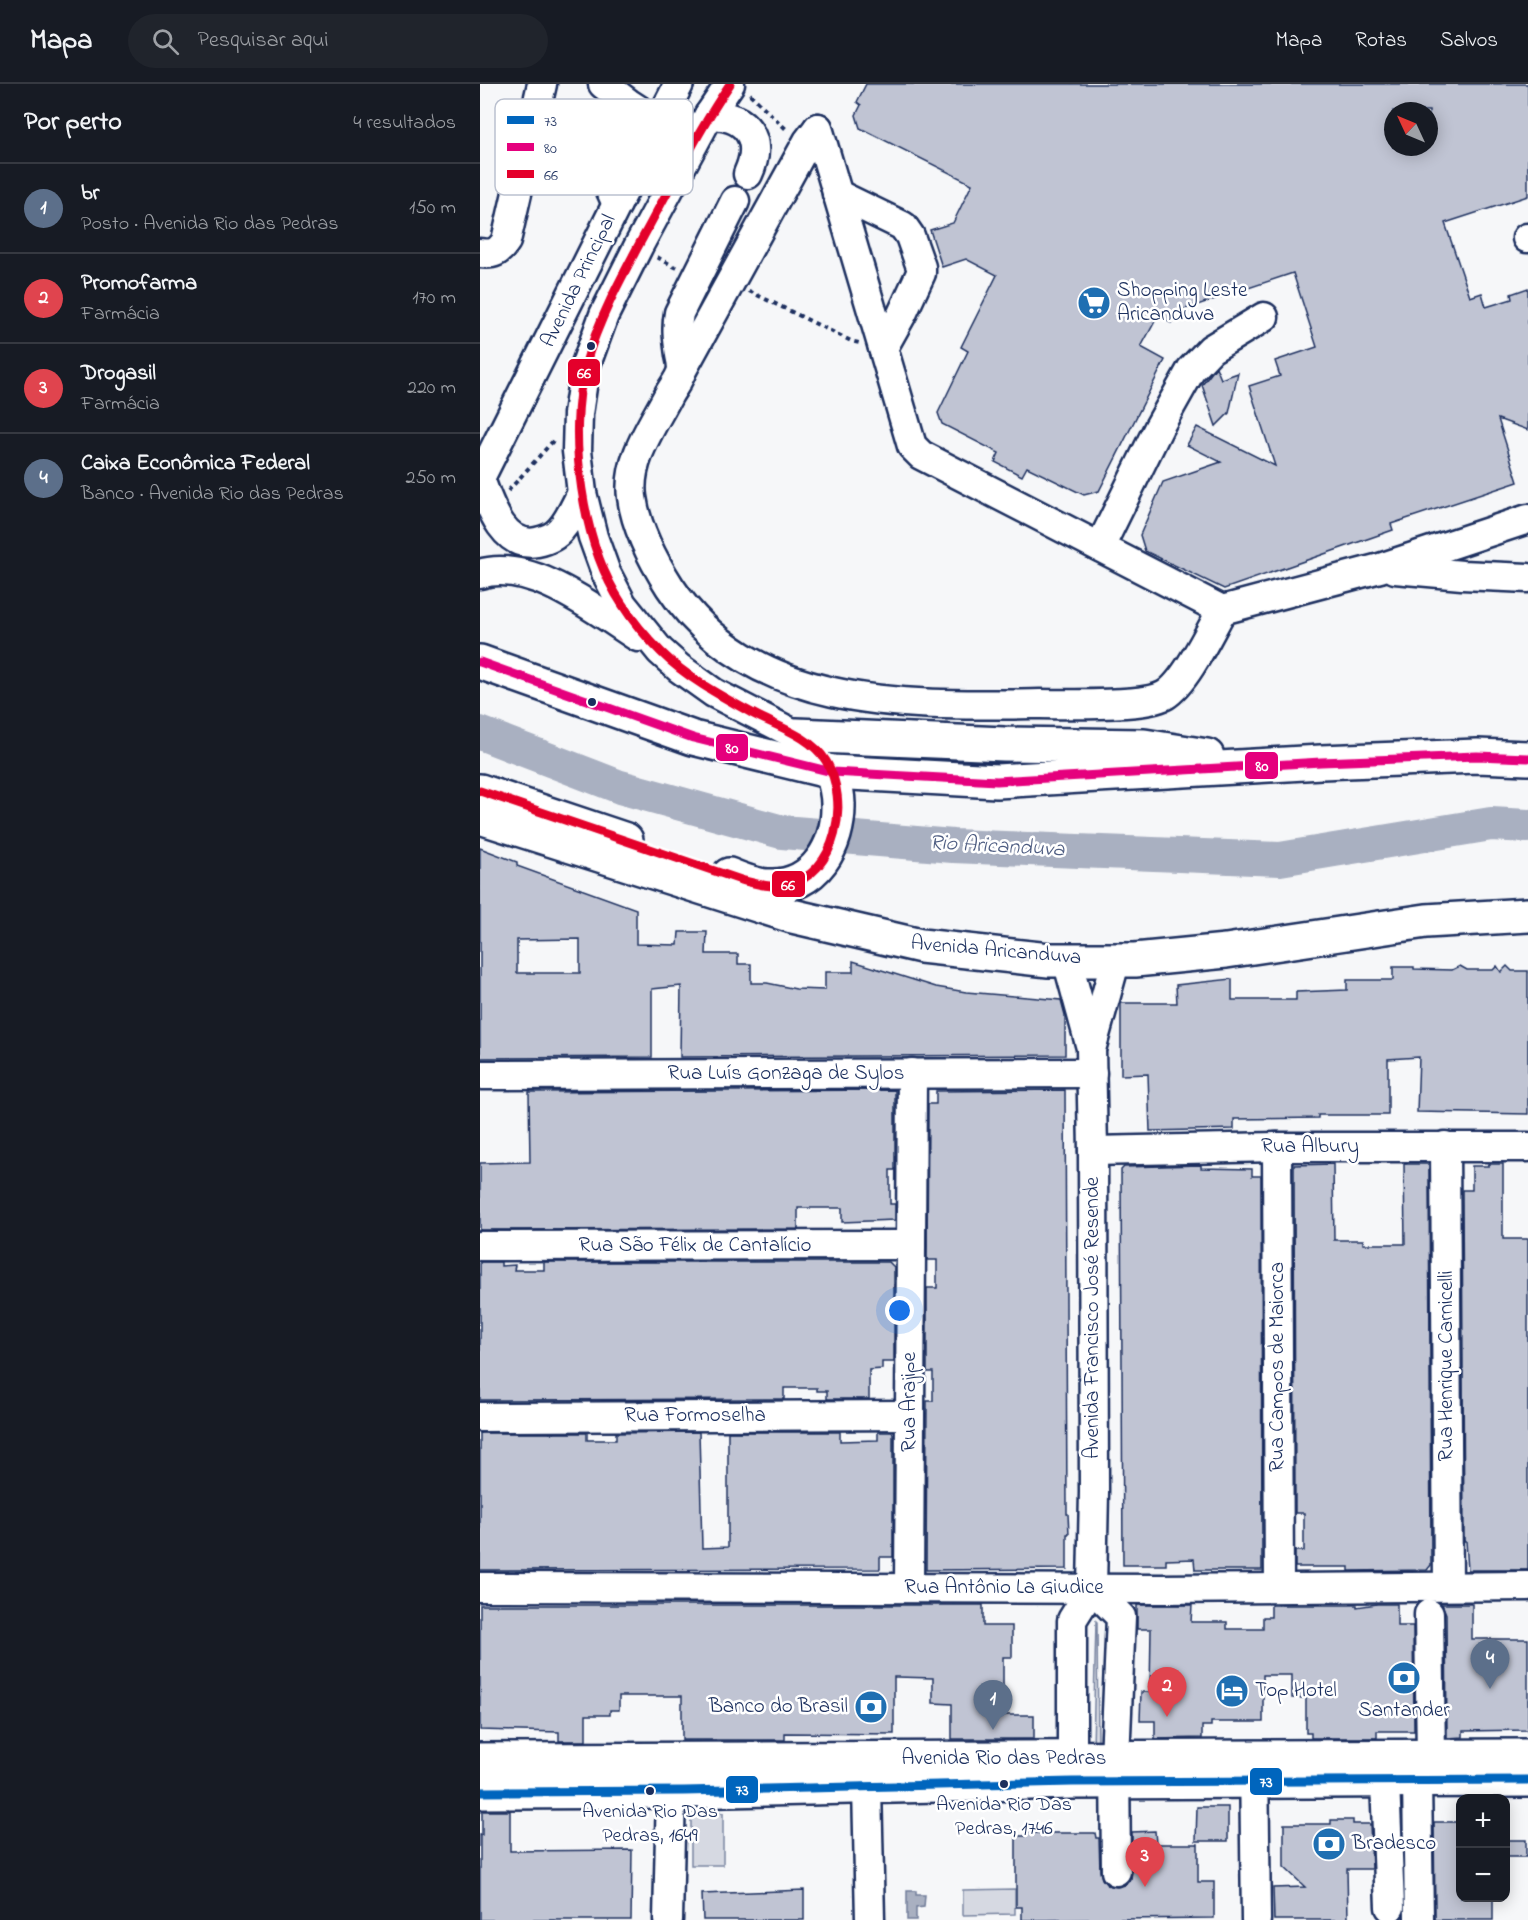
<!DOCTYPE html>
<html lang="pt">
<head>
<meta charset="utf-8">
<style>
	body { margin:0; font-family:"Indie Flower",sans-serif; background:#20242c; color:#f1f3f6 }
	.controls { position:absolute; right:18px; bottom:18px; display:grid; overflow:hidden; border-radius:12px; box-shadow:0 3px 15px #0003 }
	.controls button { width:54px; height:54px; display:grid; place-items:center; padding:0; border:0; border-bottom:2px solid #363941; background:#171b24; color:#f1f3f6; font:30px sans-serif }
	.compass { position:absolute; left:904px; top:18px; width:54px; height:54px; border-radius:50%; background:#171b24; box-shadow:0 3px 15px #0003; rotate:314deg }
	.you { position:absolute; left:420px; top:1227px; width:21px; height:21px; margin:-15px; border:4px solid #fff; border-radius:50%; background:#1a73e8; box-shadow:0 0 0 9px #1a73e833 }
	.badge { display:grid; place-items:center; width:39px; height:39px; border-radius:50%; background:#1a73e8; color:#fff; font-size:20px; font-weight:700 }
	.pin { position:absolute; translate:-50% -50px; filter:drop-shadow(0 2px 3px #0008) }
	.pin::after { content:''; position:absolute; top:32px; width:21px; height:18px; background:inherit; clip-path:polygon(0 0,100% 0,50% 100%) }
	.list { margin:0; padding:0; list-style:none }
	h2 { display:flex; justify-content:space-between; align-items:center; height:78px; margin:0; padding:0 24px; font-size:26px }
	h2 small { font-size:20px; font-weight:400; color:#9ea1a6 }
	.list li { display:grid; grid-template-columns:39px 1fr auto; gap:18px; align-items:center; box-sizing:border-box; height:90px; padding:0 24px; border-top:2px solid #363941 }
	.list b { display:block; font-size:22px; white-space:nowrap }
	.list p { margin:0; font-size:20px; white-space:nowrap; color:#9ea1a6 }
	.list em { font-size:20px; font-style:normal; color:#9ea1a6 }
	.icon { flex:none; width:33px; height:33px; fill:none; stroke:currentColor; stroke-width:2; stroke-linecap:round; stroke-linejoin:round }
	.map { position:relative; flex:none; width:1048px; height:1836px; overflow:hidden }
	header { display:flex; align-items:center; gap:36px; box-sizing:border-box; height:84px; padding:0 30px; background:#171b24; border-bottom:2px solid #363941 }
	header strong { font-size:28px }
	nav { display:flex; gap:33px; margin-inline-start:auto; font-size:21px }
	.search { width:420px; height:54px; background:#20242c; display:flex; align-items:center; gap:15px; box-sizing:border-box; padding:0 21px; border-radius:33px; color:#9ea1a6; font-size:22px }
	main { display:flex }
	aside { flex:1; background:#171b24 }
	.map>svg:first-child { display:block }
	.green { fill:#d6d9e2; stroke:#7884a0; stroke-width:1.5 }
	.water { fill:#a9b0c1; stroke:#707c99; stroke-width:1.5 }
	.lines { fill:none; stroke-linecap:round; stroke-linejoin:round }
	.river { stroke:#a9b0c1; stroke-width:34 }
	.building { fill:#c0c4d3; stroke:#1b2f5e; stroke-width:1.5; fill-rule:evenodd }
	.minor-casing { stroke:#1b2f5e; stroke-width:33 }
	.major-casing { stroke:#1b2f5e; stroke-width:38 }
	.highway-casing { stroke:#1b2f5e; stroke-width:38 }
	.path { stroke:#1b2f5e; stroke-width:4; stroke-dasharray:4.5 4.5; stroke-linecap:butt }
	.minor { stroke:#fff; stroke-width:28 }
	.major { stroke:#fff; stroke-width:33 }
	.highway { stroke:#fff; stroke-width:33 }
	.bus-1-casing { stroke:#fff; stroke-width:14 }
	.bus-2-casing { stroke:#fff; stroke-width:14 }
	.bus-3-casing { stroke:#fff; stroke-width:14 }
	.bus-1 { stroke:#0065bd; stroke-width:9 }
	.bus-2 { stroke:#e5007d; stroke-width:9 }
	.bus-3 { stroke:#e4002b; stroke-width:9 }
	.bus-dot { fill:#1b2f5e; stroke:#fff; stroke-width:2 }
	.labels { text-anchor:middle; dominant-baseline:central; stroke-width:5; stroke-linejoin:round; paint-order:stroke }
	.bus-label { font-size:20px; fill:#1b2f5e; stroke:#fff }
	.street-label { font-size:21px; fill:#1b2f5e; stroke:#fff }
	.poi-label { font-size:21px; fill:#1b2f5e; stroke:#fff; text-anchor:start }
	.water-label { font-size:22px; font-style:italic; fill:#4d5c81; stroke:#fff }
	.key { fill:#fff; stroke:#bbc1cf; stroke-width:1.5 }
	.key-label { font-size:16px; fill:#1b2f5e }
	.line-badge { stroke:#fff; stroke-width:2 }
	.badge-label { font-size:16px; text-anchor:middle; font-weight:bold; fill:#fff }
</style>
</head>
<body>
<header>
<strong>Mapa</strong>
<div class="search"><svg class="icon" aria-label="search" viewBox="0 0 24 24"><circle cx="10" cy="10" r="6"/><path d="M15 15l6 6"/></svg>Pesquisar aqui</div>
<nav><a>Mapa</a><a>Rotas</a><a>Salvos</a></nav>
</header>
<main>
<aside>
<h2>Por perto<small>4 resultados</small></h2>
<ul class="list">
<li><span class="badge" style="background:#5c6f8a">1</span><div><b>br</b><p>Posto · Avenida Rio das Pedras</p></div><em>150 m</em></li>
<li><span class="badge" style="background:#e0444e">2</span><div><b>Promofarma</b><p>Farmácia</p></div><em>170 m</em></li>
<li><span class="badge" style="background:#e0444e">3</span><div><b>Drogasil</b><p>Farmácia</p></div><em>220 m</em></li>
<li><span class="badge" style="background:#5c6f8a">4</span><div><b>Caixa Econômica Federal</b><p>Banco · Avenida Rio das Pedras</p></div><em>250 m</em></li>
</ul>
</aside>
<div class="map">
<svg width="1048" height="1836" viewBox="0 0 1048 1836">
	<rect width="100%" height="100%" fill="#f6f7f9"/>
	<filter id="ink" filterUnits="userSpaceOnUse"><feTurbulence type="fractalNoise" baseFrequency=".0167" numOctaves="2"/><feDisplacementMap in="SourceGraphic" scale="12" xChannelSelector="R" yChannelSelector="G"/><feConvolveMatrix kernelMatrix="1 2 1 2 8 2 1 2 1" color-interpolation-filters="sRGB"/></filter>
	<g filter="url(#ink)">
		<g class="green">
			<path d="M616,1537l1,1 1,126h-5z"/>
			<rect x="211" y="1729" width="32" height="52"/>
			<path d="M535,1805v25l-52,1v-25z"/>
		</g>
		<path class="water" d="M427,1807h9v4h9l-1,12 -8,1v12h-9z"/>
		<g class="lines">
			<path class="river" d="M0,649l140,54 162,45 171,14 327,13 211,-35 37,2"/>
		</g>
		<g class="building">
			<path d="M386,0h662v112l-83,27 25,74 12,-4 4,14 26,-8 -1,-5 17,-6v142l-30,-11 20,63 -127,42 2,6 -169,59 -79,-38 -5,-16 23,-53 58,-20 -34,-17 10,-18 78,39 -26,-80 31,-10 -5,-15 42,-14 -24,-74 -117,39 -5,11 -13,-7 -17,31 24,13 -66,131 -15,4 -57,-28 -5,9 -27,-14 4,-9 -57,-29 -4,-11 30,-62 -7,-4 36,-72 -31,-16 -24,8 -12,-37 23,-7 19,-39 -112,-56 -4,-13 5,-10 -4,-3zM913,27h36v36h-36z"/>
			<path d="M736,283l5,12 17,-6 -9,40 -13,13 -14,-41z"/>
			<path d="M0,764l37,14v4l119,43v35l42,1 1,-13h28l-1,22h32v10h13v19h16l29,6 29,1v-18h28v-11l83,26 30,5 95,8 4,15v40l-385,2 1,-71 -29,3v68l-172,1zM100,855v34h-63v-33z"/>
			<path d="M980,882l7,4h26l4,-4 4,6 6,-6 5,5h16v143l-111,-2 2,-55 -31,2v56h-70v3l-84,1v10l-84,2 -2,-57 -27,1v-72h56l-1,-18 56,-6v21h64v-8l51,-2v-10h46v-13h21v2l38,1z"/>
			<path d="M415,1006v80h-5v34h5v16l-53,2v-14h-44v21l-318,1v-67l50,-1 -1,-70z"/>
			<path d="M585,1006l2,424h1l1,20h-2v35l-141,1 1,-169h6v-29h-6v-84h10v-28h-10l1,-156h8v-13z"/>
			<path d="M853,1080l1,76h29v4h42l-1,-80h25l2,401 -4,5 -78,1v-4h-54v-16h9v-38h-9l-1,-348z"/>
			<path d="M1009,1080h14v75h25v331h-60l-2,-29h-2l-2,-351h10v-24h17z"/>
			<path d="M721,1081v3l51,1v7h9l1,394h-67l-1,-11 -28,1v5h-43l-2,-395 3,-3z"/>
			<path d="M0,1178h21v4l14,-1 -1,5h30v-8h345l5,5v95h-12v7l-13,1v29h-42v-8h-10v-3h-33v11l-304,1z"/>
			<path d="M219,1348l3,116 26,-1v-115h112v9l38,-1v-8h14l1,2v123h-13v12l-400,1v-137h107v7h29v-7z"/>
			<path d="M897,1520h20v22h16l1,105h-37v7h-66v-5h-5v-35h-14v-23h-29v47h-52v4h-9v12l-47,1v-18h-15l1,-29h9l1,-63h-14v-24h55l-1,17h36v7h36v-12h8v-12h86v2z"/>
			<path d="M962,1520h30v35h56v91l-65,1v6l-16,1 -1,-124z"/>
			<path d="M0,1521h503v21h29v31h-9v58h31v24h-82v-35l-19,-1v-25l-36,-1h-3v57l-109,-1v7h-103v-44h-63v14h-9v5h-24v26h-27v-9l-79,-2z"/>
			<path d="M717,1723h31v34h-32z"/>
			<path d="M2,1727h28v40l122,-1 -1,70h-151v-85h2z"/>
			<path d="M851,1736h22v4h17l2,45h-25l1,51h-74l-1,-32 32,-1 -21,-20v-43h47z"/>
			<path d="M954,1738h27v76h32v22h-58z"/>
			<path d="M675,1747l1,13h42v38h16v36l-192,2v-13h-6v-71h10v-3h69l1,5h3l1,33 2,8 5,6 10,2 8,-2 6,-6 1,-8v-39z"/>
			<rect x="1026" y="1756" width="20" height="17"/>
			<path d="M324,1806v30h-101l-1,-26z"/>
		</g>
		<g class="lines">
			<g class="minor-casing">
				<g id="minor">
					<path d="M123,0l25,19 31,20"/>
					<path d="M250,0l-21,31 -70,130 -35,70 -19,52 -7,47 -1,37 5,42 11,44 13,36 16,31 38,47 19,17 35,25 82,42 19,13"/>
					<path d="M229,31c38,0 55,24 39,59"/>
					<path d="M53,38c8,1 16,1 24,4 34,13 46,48 60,78"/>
					<path d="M338,44l94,318 9,9 301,155 158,-42 148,-49"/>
					<path d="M357,110l66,32 7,10 11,31v6l-19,41 -19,34"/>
					<path d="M255,117l-56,112c-3,15 -1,27 1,42 1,4 2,10 2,14 -1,8 -9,18 -13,25 -16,31 -42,66 -37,103 4,30 22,65 38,90 82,124 238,119 370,117 26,0 105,3 125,-9 21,-13 44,-62 57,-85"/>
					<path d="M1047,154h1"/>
					<path d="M0,169c13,2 19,-1 26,-12l36,-157"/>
					<path d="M202,286l126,-229 10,-13"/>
					<path d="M0,394l137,-274 62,-120"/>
					<path d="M0,395c9,24 23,70 57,63 10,-2 18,-5 24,-13 9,-10 15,-25 21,-36"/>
					<path d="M620,463l59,-120 32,-57 20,-21 53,-32"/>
					<path d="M915,485l67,6 66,3"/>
					<path d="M0,490c51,-16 117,37 158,63"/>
					<path d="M587,876l24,88 2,103 1,341 -2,96 -20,32v160"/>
					<path d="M612,962l24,-87"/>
					<path d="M0,991l612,-2"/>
					<path d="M965,1062l3,440"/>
					<path d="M797,1063l2,440"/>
					<path d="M613,1067l184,-4h251"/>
					<path d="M0,1162l431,-1"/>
					<path d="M0,1333l430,-2"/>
					<path d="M0,1503l681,2 367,-3"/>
					<path d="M429,1503l3,-514"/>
					<path d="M612,1504l29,29 -6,142 1,112"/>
					<path d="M949,1530l2,143"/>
					<path d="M774,1676l2,160"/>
					<path d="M188,1686l3,21 -3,129"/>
					<path d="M937,1696l2,140"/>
					<path d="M905,1697l5,126"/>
					<path d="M387,1703l3,133"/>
				</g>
			</g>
			<g class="major-casing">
				<g id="major">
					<path d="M0,1676l1048,-4"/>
					<path d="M0,1708l204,-1 388,-9 456,-2"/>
				</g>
			</g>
			<g class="highway-casing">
				<g id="highway">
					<path d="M0,578l213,76 139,34 165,9 324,-19 156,-6 51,2"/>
					<path d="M316,651l208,9 140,2 63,10"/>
					<path d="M0,707l146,49"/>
					<path d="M0,733l312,99 129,30 128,14h86l91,-9 200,-30 102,-6"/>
					<path d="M249,791c12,5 27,11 40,11 46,2 70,-41 69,-82 0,-11 -3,-22 -6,-32"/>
				</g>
			</g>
			<g class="path">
				<path d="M270,10l38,37"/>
				<path d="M177,173l20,11"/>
				<path d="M269,207l102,50 8,2"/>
				<path d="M28,407l45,-50"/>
			</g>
			<use href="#minor" class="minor"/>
			<use href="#major" class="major"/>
			<use href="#highway" class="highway"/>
			<g class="bus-1-casing">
				<path id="bus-1" d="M0,1708l204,-1 388,-9 456,-2"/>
			</g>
			<g class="bus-2-casing">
				<path id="bus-2" d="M0,578l213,76 139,34 165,9 324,-19 156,-6 51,2"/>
			</g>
			<g class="bus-3-casing">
				<path id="bus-3" d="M0,707l261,89c16,4 29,8 45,5 52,-10 64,-85 40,-124 -16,-26 -51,-35 -76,-49 -31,-17 -64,-35 -89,-60 -13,-13 -29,-32 -39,-48 -40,-60 -55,-168 -37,-238 15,-53 45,-104 71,-153 24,-44 46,-88 74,-129"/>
			</g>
			<use href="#bus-1" class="bus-1"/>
			<use href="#bus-2" class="bus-2"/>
			<use href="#bus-3" class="bus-3"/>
		</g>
	</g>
	<defs>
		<g id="supermarket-disc" transform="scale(1.725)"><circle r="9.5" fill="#1f6fb2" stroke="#fff"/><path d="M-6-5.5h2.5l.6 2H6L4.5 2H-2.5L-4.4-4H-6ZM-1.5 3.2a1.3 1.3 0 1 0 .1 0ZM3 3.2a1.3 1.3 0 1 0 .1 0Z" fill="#fff"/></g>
		<g id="bank-disc" transform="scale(1.725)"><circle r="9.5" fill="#1f6fb2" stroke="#fff"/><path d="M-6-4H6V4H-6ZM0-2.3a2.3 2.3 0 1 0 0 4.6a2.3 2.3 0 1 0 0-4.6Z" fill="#fff"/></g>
		<g id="hotel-disc" transform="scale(1.725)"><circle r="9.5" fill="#1f6fb2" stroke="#fff"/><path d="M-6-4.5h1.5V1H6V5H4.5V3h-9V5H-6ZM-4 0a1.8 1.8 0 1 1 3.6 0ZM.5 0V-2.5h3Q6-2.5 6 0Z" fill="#fff"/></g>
	</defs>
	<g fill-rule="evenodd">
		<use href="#supermarket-disc" x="614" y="219"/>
		<use href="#bank-disc" x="924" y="1594"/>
		<use href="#hotel-disc" x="752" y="1607"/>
		<use href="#bank-disc" x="391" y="1623"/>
		<use href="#bank-disc" x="849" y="1760"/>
	</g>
	<g class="bus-dot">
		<circle cx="111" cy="262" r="5"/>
		<circle cx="112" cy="618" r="5"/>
		<circle cx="524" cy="1700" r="5"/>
		<circle cx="170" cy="1707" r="5"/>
	</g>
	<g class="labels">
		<g class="bus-label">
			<text x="524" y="1721">Avenida Rio Das<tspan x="524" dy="24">Pedras, 1746</tspan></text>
			<text x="170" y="1728">Avenida Rio Das<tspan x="170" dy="24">Pedras, 1649</tspan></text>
		</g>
		<g class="street-label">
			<text transform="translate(99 197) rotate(-64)">Avenida Principal</text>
			<text transform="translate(516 867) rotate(5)">Avenida Aricanduva</text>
			<text x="306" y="990">Rua Luís Gonzaga de Sylos</text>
			<text x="830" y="1063">Rua Albury</text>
			<text x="215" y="1162">Rua São Félix de Cantalício</text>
			<text transform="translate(613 1234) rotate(-90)">Avenida Francisco José Resende</text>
			<text transform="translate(967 1282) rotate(-90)">Rua Henrique Carnicelli</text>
			<text transform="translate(798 1283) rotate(-90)">Rua Campos de Maiorca</text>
			<text transform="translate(430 1318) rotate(-90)">Rua Arajipe</text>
			<text x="215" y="1332">Rua Formoselha</text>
			<text x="524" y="1504">Rua Antônio La Giudice</text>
			<text x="524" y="1675">Avenida Rio das Pedras</text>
		</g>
		<g class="poi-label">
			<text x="637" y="207">Shopping Leste<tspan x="637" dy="24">Aricanduva</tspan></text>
			<text x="775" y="1607">Top Hotel</text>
			<text x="368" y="1623" text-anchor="end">Banco do Brasil</text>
			<text x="924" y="1627" text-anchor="middle">Santander</text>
			<text x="872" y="1760">Bradesco</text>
		</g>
		<g class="water-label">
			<text transform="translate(517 763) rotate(3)">Rio Aricanduva</text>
		</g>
	</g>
	<rect x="15" y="15" width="198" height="96" rx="9" class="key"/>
	<rect x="27" y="32" width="27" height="8" fill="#0065bd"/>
	<rect x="27" y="59" width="27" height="8" fill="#e5007d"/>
	<rect x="27" y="86" width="27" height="8" fill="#e4002b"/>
	<g class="key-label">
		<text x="64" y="42">73</text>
		<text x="64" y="69">80</text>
		<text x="64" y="96">66</text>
	</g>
	<g class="line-badge">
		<rect x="87" y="274" width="34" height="29" rx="6" fill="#e4002b"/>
		<rect x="235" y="649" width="34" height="29" rx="6" fill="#e5007d"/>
		<rect x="764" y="667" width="35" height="29" rx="6" fill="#e5007d"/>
		<rect x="291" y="786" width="35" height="28" rx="6" fill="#e4002b"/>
		<rect x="769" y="1683" width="34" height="29" rx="6" fill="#0065bd"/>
		<rect x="245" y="1691" width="34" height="29" rx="6" fill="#0065bd"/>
	</g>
	<g class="badge-label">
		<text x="104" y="294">66</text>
		<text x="252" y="669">80</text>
		<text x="782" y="687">80</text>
		<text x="308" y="806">66</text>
		<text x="786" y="1703">73</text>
		<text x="262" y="1711">73</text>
	</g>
</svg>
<div class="controls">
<button>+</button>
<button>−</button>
</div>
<svg class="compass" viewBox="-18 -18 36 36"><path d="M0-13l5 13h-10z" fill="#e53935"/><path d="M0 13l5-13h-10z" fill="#9ea1a6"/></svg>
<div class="you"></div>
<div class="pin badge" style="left:513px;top:1646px;background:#5c6f8a">1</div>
<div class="pin badge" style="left:687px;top:1633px;background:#e0444e">2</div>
<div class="pin badge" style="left:665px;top:1803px;background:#e0444e">3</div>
<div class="pin badge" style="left:1010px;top:1605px;background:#5c6f8a">4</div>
</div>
</main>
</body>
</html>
